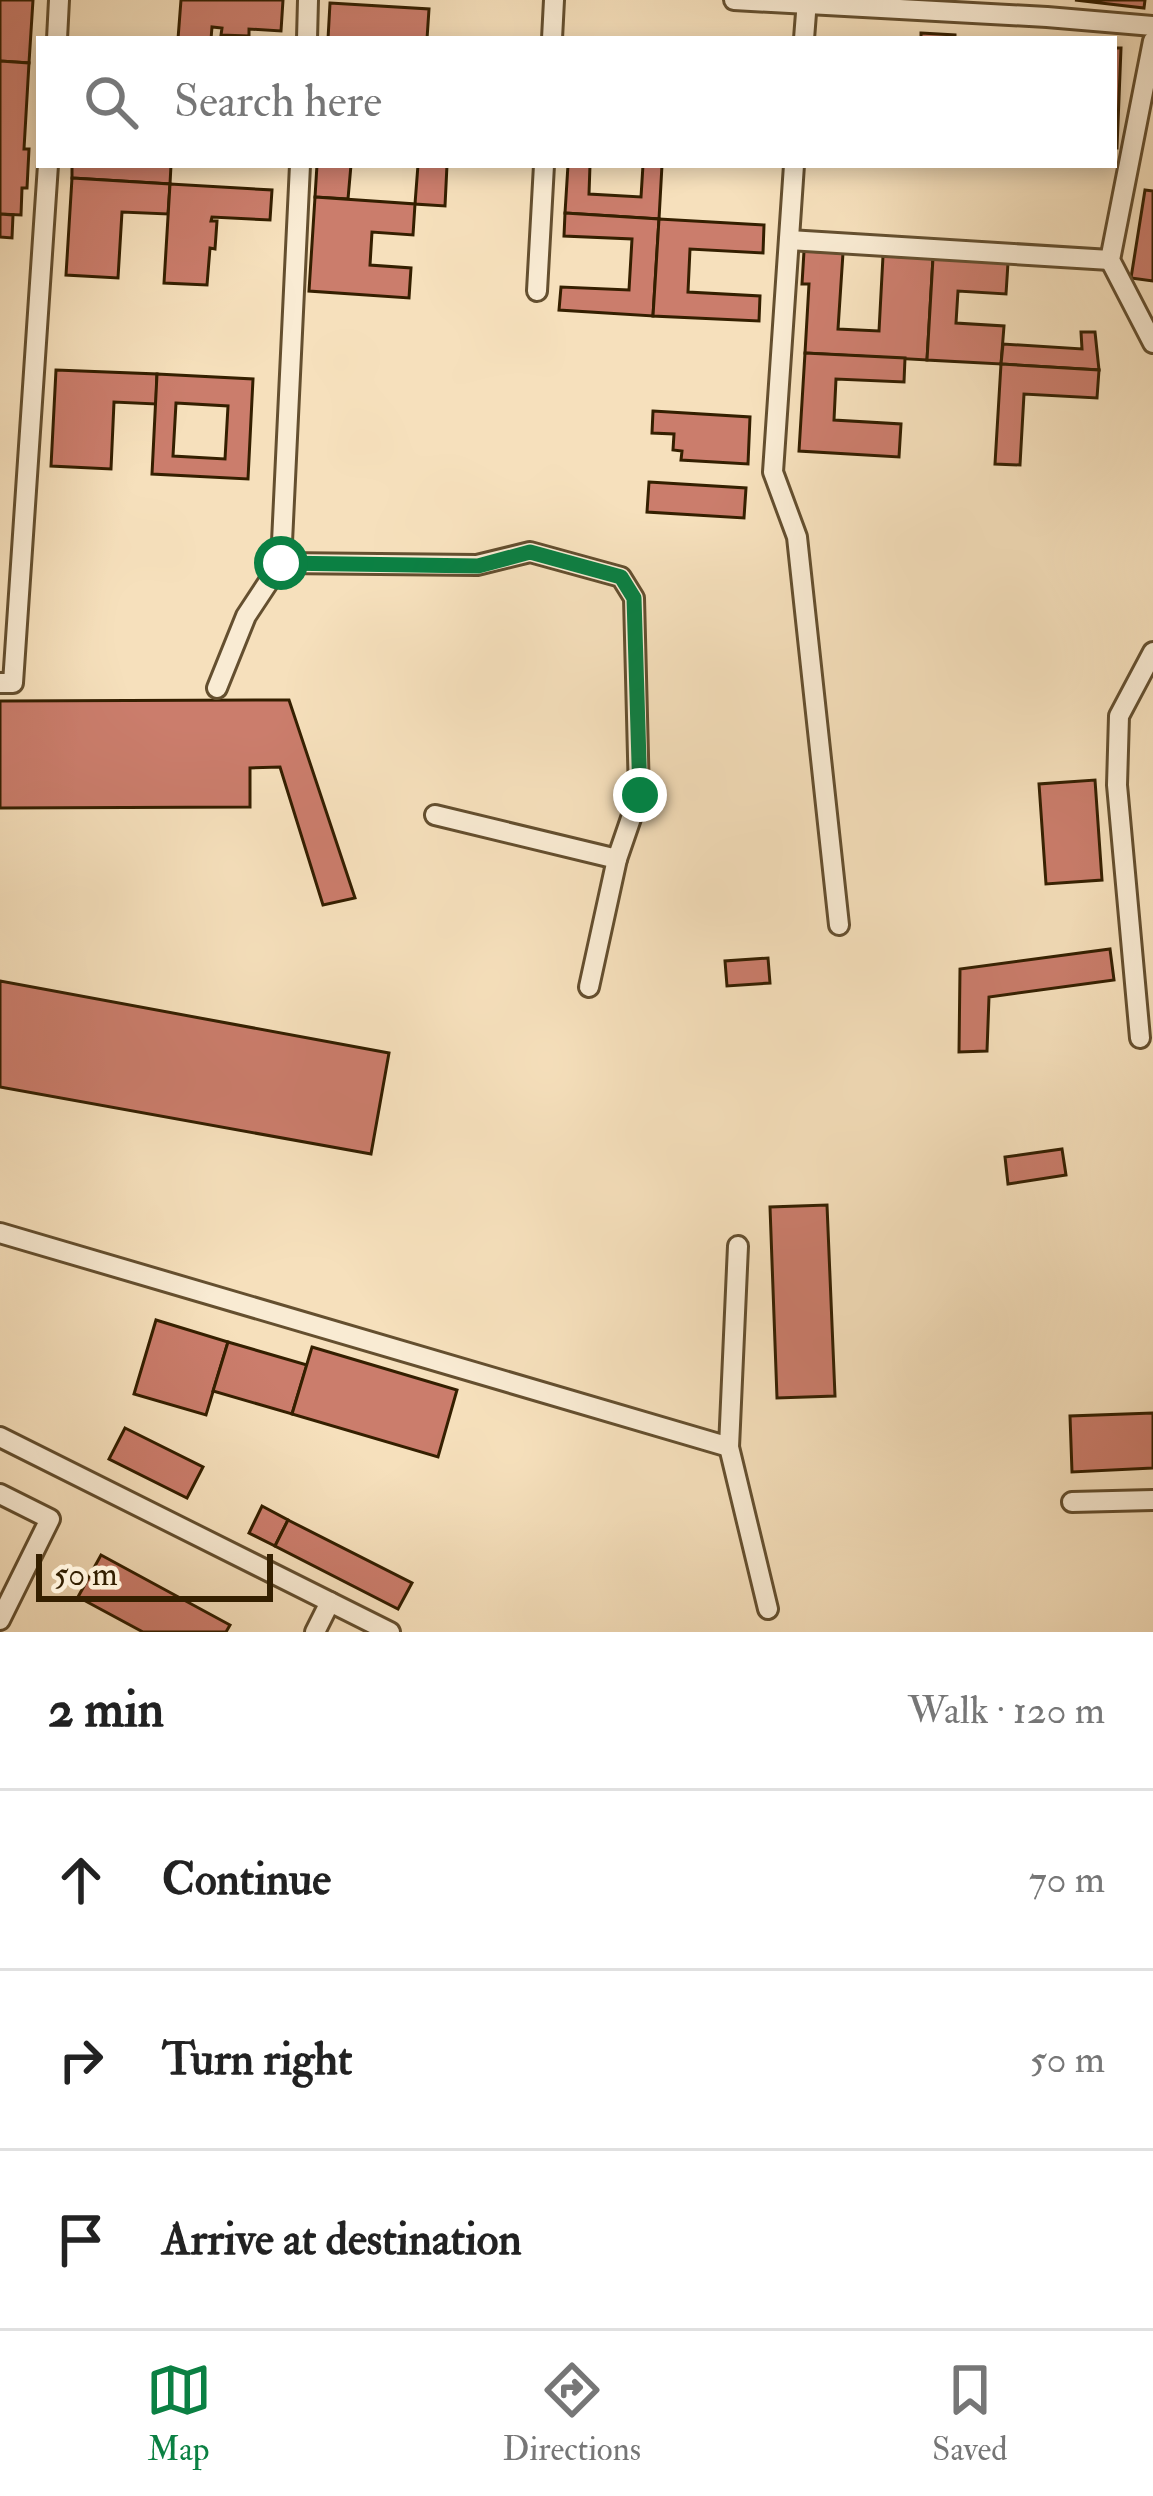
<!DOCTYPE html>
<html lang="en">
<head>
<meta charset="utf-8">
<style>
	body { margin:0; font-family:"IM FELL Double Pica",serif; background:#f2f2f2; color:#222 }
	.scale { position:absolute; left:36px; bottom:30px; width:237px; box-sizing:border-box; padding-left:12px; border:6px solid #341f00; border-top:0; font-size:33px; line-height:42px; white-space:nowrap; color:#341f00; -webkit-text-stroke:9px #f9ebd3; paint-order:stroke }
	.stop { position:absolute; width:36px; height:36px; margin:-27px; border:9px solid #0b8043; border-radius:50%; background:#fff }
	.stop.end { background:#0b8043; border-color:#fff; box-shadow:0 3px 12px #0008 }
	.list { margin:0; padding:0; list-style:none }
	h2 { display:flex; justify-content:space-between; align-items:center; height:156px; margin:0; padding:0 48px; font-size:51px }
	h2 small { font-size:39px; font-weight:400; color:#767676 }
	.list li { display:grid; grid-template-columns:78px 1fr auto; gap:36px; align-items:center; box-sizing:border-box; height:180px; padding:0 48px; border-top:3px solid #e0e0e0 }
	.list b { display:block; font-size:45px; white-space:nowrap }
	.list em { font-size:39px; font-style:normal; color:#767676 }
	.icon { flex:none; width:66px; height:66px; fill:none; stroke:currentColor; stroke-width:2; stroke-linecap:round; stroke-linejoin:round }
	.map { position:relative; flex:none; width:1153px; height:1632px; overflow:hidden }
	.search { position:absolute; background:#fff; box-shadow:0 6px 18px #0003; left:36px; right:36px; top:36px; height:132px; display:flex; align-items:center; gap:30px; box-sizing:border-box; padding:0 42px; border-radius:0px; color:#767676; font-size:45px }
	.sheet { height:696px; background:#fff }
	nav { display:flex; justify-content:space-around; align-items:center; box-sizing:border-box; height:168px; border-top:3px solid #e0e0e0; background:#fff; font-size:33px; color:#767676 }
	nav a { display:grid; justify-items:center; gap:6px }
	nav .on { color:#0b8043 }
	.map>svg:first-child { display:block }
	.building { fill:#cb7d6c; stroke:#341f00; stroke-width:3; fill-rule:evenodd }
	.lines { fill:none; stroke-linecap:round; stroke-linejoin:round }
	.service-casing { stroke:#644f2f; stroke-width:24 }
	.service { stroke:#f9ebd3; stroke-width:18 }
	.route { stroke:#0b8043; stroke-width:15 }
</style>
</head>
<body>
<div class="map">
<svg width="1153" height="1632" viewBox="0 0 1153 1632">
	<rect width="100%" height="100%" fill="#f6e0bc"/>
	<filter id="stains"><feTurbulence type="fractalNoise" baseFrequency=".00167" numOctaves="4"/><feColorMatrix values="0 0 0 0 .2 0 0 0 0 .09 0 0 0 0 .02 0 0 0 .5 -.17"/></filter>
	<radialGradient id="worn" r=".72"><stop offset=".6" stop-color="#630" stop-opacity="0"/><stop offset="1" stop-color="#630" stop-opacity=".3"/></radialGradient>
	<g class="building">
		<path d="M0,0h33l-4,63 -29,-2z"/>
		<path d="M181,0h102l-2,31 -32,-2v7l-28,-1 1,-7 -10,-1 -1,12h-33z"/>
		<path d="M1075,0h70l-1,8z"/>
		<path d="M330,3l99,6 -2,30h-99z"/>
		<path d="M921,33l34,2v4h-34z"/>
		<path d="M1114,48h7l-4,100h-3z"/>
		<path d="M0,61l29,2 -5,86h5l-2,39h-5l-1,27 -21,-1z"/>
		<path d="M72,165h99l-1,19 -98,-6z"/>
		<path d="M317,165h34l-3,34 -33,-2z"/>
		<path d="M418,165h29l-2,41 -30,-2z"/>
		<path d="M568,165h22l-1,29 52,3 2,-32h19l-3,54 -94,-6z"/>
		<path d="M72,178l98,6 -2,30 -46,-2 -4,66 -52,-3z"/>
		<path d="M170,184l102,6 -2,30 -58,-3 -1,4h6l-2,28 -5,-1 -3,37 -43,-2z"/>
		<path d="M1145,190l8,1v90l-22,-3z"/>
		<path d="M315,197l100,7 -2,31 -41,-3 -2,33 41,3 -2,30 -100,-7z"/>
		<path d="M565,213l94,6 -6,97 -94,-6 2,-23 68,3 3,-51 -68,-3z"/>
		<path d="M0,214l13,1 -1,23 -12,-1z"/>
		<path d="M659,219l105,6 -1,28 -73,-4 -2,43 72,4 -1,25 -106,-5z"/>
		<path d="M804,251l39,2 -5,76 41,2 4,-75 50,2 -6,102 -122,-7 4,-69h-7z"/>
		<path d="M933,258l75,5 -2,31 -48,-3 -2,32 48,3 -3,38 -74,-4z"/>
		<path d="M1081,332h14l4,38 -98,-6 2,-20 79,5z"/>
		<path d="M805,353l100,5 -1,24 -68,-3 -2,41 67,4 -2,33 -100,-6z"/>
		<path d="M1001,364l98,6 -2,28 -73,-4 -4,71 -25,-1z"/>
		<path d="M56,370l101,4 -1,30 -42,-2 -3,67 -60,-3z"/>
		<path d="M157,374l96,5 -5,100 -96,-5zM176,403l52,3 -3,53 -52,-3z"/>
		<path d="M653,411l97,6 -2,47 -67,-4 1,-9 -9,-1 1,-16 -22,-1z"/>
		<path d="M649,482l97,6 -2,30 -97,-6z"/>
		<path d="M289,700l66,198 -32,7 -43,-138 -30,1v39l-250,1v-107z"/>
		<path d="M1095,780l7,100 -56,4 -7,-100z"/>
		<path d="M1110,949l4,31 -125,17 -2,54 -28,1 1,-83z"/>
		<path d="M768,958l2,25 -43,3 -2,-25z"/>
		<path d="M0,981l389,72 -18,101 -371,-67z"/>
		<path d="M1062,1149l4,26 -58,9 -3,-27z"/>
		<path d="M827,1205l8,191 -58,2 -7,-191z"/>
		<path d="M156,1320l72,22 -22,73 -72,-21z"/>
		<path d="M228,1342l79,23 -15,49 -79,-23z"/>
		<path d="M312,1347l145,43 -19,67 -146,-43z"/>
		<path d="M1153,1413v55l-81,4 -2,-56z"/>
		<path d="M125,1428l78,39 -16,31 -78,-39z"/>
		<path d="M262,1506l26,14 -13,26 -26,-13z"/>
		<path d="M288,1520l124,63 -14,26 -123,-63z"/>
		<path d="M101,1555l129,70 -4,7h-83l-65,-35z"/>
	</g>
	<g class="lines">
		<g class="service-casing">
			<g id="service">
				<path d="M734,0l313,17 106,9"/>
				<path d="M57,39l2,-39"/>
				<path d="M307,39l1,-39"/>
				<path d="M552,39l2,-39"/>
				<path d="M804,39l3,-39"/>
				<path d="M1153,41l-43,219 43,83"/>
				<path d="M300,165l-19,398 196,2 53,-13 91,25 13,21 5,197 -22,64 -182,-44"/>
				<path d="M794,165l-21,307 24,65 42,388"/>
				<path d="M789,240l321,20"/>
				<path d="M537,291l7,-126"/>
				<path d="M0,683h13l35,-518"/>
				<path d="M217,688l29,-72 35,-53"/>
				<path d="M589,987l28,-128"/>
				<path d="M1140,1038l-23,-253 2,-69 34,-64"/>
				<path d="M0,1233l729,214 9,-201"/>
				<path d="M0,1437l390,195"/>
				<path d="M729,1447l39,162"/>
				<path d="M0,1494l50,25 -50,101"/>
				<path d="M1072,1502l81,-2"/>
				<path d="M315,1632l15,-30"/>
			</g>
		</g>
		<use href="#service" class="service"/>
	</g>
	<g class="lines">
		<path class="route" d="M281,563l197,3 52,-14 91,25 13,21 6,197"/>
	</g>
	<rect width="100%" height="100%" filter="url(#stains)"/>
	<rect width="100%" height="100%" fill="url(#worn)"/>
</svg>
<div class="scale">50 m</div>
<div class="stop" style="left:281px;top:563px"></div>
<div class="stop end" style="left:640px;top:795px"></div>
<div class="search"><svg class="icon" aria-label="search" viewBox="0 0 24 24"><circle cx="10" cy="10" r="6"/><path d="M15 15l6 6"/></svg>Search here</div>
</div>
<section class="sheet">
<h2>2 min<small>Walk · 120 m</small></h2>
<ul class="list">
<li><svg class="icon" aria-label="ahead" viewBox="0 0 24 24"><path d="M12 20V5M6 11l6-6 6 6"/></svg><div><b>Continue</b></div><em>70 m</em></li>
<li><svg class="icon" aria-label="right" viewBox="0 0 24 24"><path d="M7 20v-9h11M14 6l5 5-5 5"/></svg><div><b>Turn right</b></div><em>50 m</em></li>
<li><svg class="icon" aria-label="arrive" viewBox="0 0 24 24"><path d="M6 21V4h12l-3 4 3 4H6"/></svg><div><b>Arrive at destination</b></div></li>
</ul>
</section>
<nav>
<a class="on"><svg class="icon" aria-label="map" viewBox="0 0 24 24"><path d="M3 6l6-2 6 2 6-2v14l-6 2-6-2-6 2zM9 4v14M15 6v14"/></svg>Map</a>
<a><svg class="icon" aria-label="directions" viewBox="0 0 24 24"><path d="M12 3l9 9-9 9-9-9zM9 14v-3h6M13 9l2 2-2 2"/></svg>Directions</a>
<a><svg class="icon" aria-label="saved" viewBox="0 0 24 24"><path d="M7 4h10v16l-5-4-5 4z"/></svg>Saved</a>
</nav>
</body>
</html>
